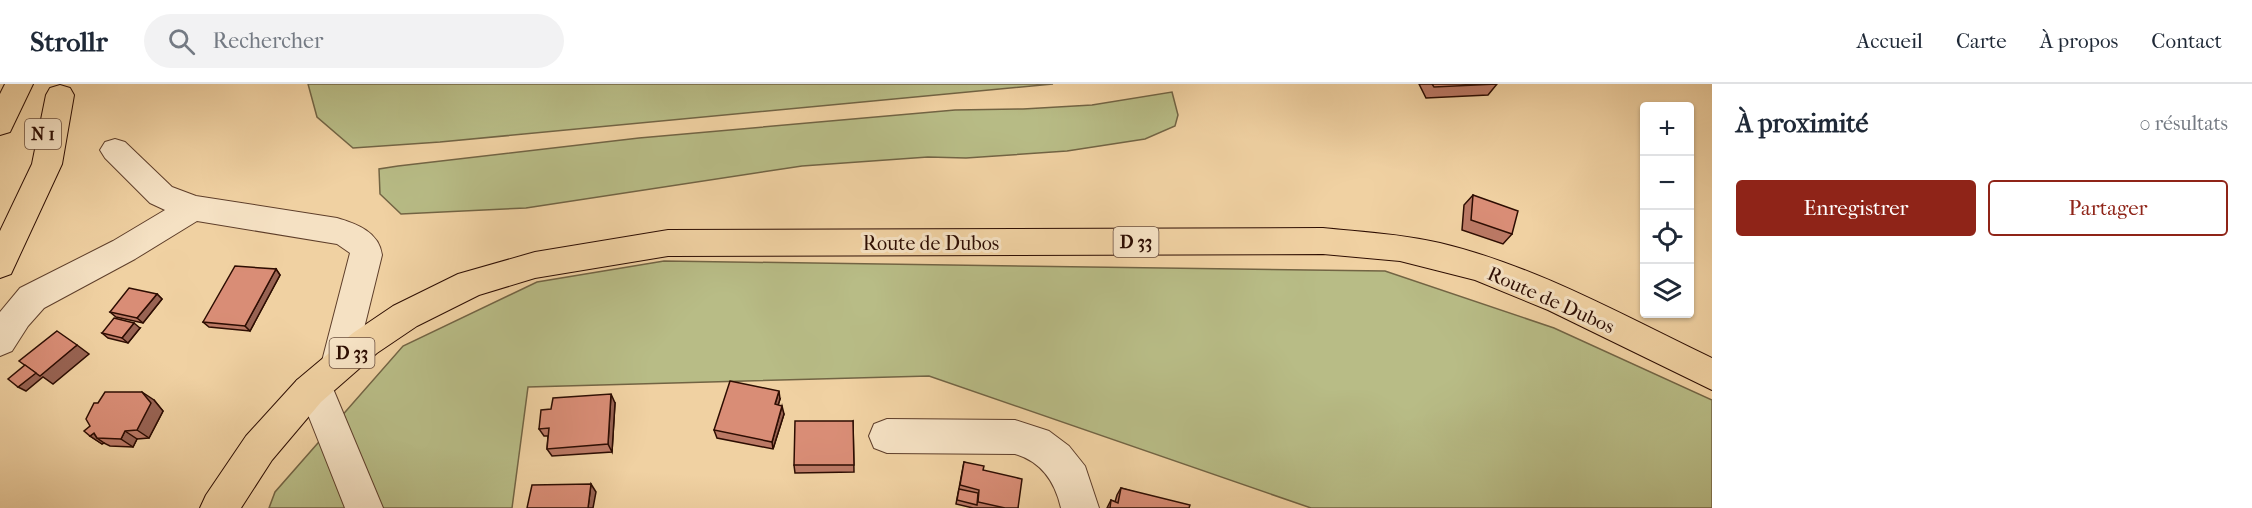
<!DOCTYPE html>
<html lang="fr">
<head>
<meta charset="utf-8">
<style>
	body { margin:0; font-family:"IM FELL French Canon",serif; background:#f2f2f3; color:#1f2937 }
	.controls { position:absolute; right:18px; top:18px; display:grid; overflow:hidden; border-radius:6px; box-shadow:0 2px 4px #0004 }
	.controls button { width:54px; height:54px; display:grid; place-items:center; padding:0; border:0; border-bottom:2px solid #e0e1e3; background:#fff; color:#1f2937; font:30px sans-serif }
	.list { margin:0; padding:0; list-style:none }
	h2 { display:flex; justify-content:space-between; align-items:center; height:78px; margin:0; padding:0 24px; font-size:26px }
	h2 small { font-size:20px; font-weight:400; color:#747a83 }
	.actions { display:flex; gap:12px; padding:18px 24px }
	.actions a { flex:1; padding:14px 0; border:2px solid #8f2418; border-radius:6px; text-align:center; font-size:21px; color:#8f2418 }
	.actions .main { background:#8f2418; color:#fff }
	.icon { flex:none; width:33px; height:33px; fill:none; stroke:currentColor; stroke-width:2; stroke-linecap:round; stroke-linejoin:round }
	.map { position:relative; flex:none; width:1712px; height:424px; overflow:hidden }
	header { display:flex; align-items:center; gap:36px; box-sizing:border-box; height:84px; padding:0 30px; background:#fff; border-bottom:2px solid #e0e1e3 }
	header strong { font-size:28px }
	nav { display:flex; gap:33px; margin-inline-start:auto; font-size:21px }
	.search { width:420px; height:54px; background:#f2f2f3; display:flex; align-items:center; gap:15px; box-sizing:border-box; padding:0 21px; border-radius:33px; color:#747a83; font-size:22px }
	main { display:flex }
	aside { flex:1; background:#fff }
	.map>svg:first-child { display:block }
	.green { fill:#b8bc86; stroke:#726444; stroke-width:1.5 }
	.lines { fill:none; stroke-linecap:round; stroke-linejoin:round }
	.minor-casing { stroke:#5e3e2a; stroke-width:2 }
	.major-casing { stroke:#2d0d02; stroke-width:2 }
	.highway-casing { stroke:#2d0d02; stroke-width:2 }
	.minor { fill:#f5e1c3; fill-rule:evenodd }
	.major { fill:#f0d1a2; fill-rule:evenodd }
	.highway { fill:#f0d1a2; fill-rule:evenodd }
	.wall { fill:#bb7965; stroke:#2d0d02; stroke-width:1.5 }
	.shaded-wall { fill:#986353; stroke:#2d0d02; stroke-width:1.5 }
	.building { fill:#d98d76; stroke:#2d0d02; stroke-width:1.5 }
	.labels { text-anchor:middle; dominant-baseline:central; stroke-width:6; stroke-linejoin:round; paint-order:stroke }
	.shield { fill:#f5e1c3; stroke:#694d3c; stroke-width:1.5 }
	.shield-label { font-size:18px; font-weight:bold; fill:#2d0d02 }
	.street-label { font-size:20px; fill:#2d0d02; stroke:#f5e1c3 }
</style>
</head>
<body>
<header>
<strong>Strollr</strong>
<div class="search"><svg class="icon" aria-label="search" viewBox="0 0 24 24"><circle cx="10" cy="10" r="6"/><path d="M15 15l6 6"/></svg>Rechercher</div>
<nav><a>Accueil</a><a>Carte</a><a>À propos</a><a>Contact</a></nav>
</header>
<main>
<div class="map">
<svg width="1712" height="424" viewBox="0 0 1712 424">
	<rect width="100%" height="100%" fill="#f0d1a2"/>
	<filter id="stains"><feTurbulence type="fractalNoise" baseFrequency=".00333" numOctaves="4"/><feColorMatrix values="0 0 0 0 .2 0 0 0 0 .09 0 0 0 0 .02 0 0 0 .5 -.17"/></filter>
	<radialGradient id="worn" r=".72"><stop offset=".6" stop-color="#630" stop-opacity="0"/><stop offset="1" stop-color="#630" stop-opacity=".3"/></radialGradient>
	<g class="green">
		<path d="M308,0h745l-613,58 -87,6 -36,-31z"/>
		<path d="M1172,8l6,23 -3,11 -30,13 -78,12 -101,7 -38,-1 -126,9 -276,42 -125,6 -21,-20 -1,-25 19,-3 241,-28 316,-28 68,-1 69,-4z"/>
		<path d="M664,177l721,10 169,57 158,72v108h-401l-382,-132 -401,11 -16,121h-243l6,-16 128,-146 134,-64z"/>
	</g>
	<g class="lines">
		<g class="minor-casing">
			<g id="minor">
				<path d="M115,55l10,3 47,45 24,9 141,22c20,6 42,14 45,37l-27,110 -5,11 -12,4 -12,-4 -5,-11 29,-112 -13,-9 -140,-23 -62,38 -91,49 -16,18 -16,25 -12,5v-44l20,-24 93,-47 52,-31 -15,-7 -45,-45 -5,-8 5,-8z"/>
				<path d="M309,291l12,5 13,11 49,117h-38l-38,-96 -10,-10 -6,-11 6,-11z"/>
				<path d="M887,335l128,1 34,11 20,15 16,20 14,42h-38c-6,-26 -19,-46 -46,-54l-128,-1 -13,-5 -5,-12 5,-12z"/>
			</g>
		</g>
		<g class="major-casing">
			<path id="major" d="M1323,144c39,4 78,6 117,15 96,23 184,73 272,115v32l-164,-80 -73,-30 -75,-19 -77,-7 -655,2 -133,22 -56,17 -62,31 -40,27 -56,49 -49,58 -31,48h-41l6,-13 40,-59 51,-56 56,-47 40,-27 65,-32 77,-22 133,-22z"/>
		</g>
		<g class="highway-casing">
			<g id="highway">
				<path d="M5,0h28l-23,48 -10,3v-41z"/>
				<path d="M60,1l10,3 4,7 -12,69 -51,110 -11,4v-47l32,-67 14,-69 4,-7z"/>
			</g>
		</g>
		<use href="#minor" class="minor"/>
		<use href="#major" class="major"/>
		<use href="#highway" class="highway"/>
	</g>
	<g class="wall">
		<path d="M1419,0h78l-9,11 -62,3z"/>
		<path d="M1473,111l39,39 -9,10 -41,-14 2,-25z"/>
		<path d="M276,185l4,6 -30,56 -41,-4 -6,-5z"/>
		<path d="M157,210l5,5 -19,24 -27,-6 -6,-5z"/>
		<path d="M140,244l-12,15 -20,-5 -6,-5z"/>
		<path d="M780,315l-2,6 6,9 -11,35 -56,-11 -3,-8z"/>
		<path d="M154,316l9,11 -14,27 -12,1 -4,8 -23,-1 -6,-3 -2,1 -12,-8z"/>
		<path d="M615,319l-3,49 -60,4 -5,-7 1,-13h-4l-5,-7z"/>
		<path d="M853,337l1,51 -59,1 -1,-8z"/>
		<path d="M964,378l19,8 35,38h-45l-17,-4z"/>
		<path d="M1121,404l68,20h-82l4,-8 4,2 2,-7z"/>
	</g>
	<g class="shaded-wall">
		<path d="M276,185l4,6 -30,56 -5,-5z"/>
		<path d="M157,210l5,5 -19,24 -6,-5z"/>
		<path d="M134,239l6,5 -12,15 -6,-5z"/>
		<path d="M77,261l12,9 -36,30 -10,-7 -17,14 -8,-4 18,-15z"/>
		<path d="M779,307l1,8 -4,13 -1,-8z"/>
		<path d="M142,308l12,8 9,11 -14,27 -12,-8z"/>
		<path d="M611,310l4,9 -3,49 -4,-8z"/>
		<path d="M782,322l2,8 -11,35 -1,-7z"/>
		<path d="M125,347l12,8 -4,8 -12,-8z"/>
		<path d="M94,349l3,5 7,5 -2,1 -12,-8z"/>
		<path d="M591,400l5,8 -3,16h-5z"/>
	</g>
	<g class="building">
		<path d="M1432,0h65l-63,3z"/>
		<path d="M1473,111l45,16 -6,23 -41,-14z"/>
		<path d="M235,182l41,3 -31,57 -42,-4z"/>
		<path d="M129,204l28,6 -20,24 -27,-6z"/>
		<path d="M114,234l20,5 -12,15 -20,-5z"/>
		<path d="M57,247l20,14 -37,31 -21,-15z"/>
		<path d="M25,281l11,8 -18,14 -10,-8z"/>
		<path d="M730,297l49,10 -4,13 7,2 -10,36 -58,-12z"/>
		<path d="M105,308h37l9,11 -14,27 -12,1 -4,8 -24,-1 -3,-5 -4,3 -6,-5 6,-5 -4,-7 8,-16h4z"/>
		<path d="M611,310l-3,50 -61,5 2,-21 -10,1 2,-19 10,-1 2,-11z"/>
		<path d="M795,337h58l1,44h-60z"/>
		<path d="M964,378l20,4 -1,4 39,9 -4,29h-13l-27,-6 1,-12 -19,-5z"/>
		<path d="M591,400l-3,24h-61l5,-23z"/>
		<path d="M1121,404l69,17 -1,3h-79l1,-8 7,3z"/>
		<path d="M959,405l19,4 -1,12 -20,-5z"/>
	</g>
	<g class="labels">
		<g class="shield">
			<rect x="25" y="35" width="36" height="30" rx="4.5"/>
			<rect x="1113.5" y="143" width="45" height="30" rx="4.5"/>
			<rect x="329.5" y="254" width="45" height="30" rx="4.5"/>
		</g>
		<g class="shield-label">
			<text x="43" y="50">N 1</text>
			<text x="1136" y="158">D 33</text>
			<text x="352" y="269">D 33</text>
		</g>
		<g class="street-label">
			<text x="931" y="159">Route de Dubos</text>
			<text transform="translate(1551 216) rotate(24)">Route de Dubos</text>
		</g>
	</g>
	<rect width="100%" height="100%" filter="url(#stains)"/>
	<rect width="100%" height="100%" fill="url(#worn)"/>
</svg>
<div class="controls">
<button>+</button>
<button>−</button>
<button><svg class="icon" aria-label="locate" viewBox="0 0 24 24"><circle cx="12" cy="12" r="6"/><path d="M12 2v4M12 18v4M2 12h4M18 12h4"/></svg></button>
<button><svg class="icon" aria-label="layers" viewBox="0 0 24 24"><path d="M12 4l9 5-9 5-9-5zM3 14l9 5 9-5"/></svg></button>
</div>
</div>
<aside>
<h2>À proximité<small>0 résultats</small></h2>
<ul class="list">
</ul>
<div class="actions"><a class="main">Enregistrer</a><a>Partager</a></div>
</aside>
</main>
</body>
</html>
